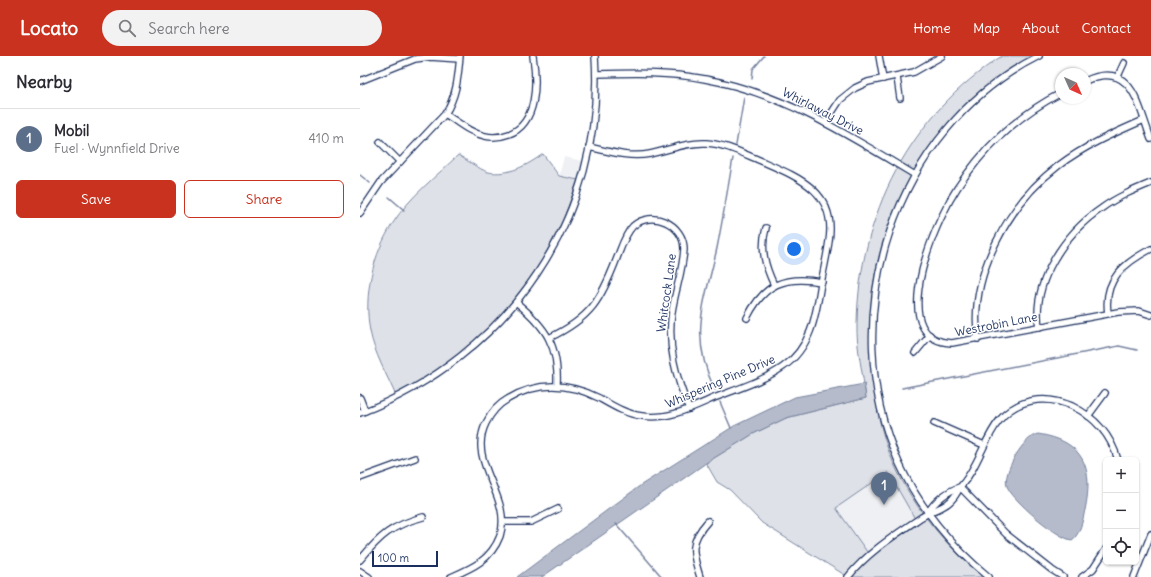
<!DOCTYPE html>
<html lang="en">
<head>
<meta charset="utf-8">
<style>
	body { margin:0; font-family:Delius,sans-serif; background:#f2f2f3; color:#2b2b33 }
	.controls { position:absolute; right:12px; bottom:12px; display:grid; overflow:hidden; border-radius:6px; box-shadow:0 1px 3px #0004 }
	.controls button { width:36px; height:36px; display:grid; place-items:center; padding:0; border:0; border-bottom:1px solid #e1e1e2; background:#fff; color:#2b2b33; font:20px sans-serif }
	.compass { position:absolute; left:695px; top:12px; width:36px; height:36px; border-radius:50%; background:#fff; box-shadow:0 1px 3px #0004; rotate:135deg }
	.scale { position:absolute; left:12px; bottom:10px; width:66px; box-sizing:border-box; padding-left:4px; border:2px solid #1b2f5e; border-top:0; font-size:11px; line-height:14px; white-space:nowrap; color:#1b2f5e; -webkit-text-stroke:3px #fff; paint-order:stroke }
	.you { position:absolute; left:434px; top:193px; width:14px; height:14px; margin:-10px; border:3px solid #fff; border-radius:50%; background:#1a73e8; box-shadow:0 0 0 6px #1a73e833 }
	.badge { display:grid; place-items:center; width:26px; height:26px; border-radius:50%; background:#c8321e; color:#fff; font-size:13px; font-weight:700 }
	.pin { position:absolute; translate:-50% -33px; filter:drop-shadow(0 1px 2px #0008) }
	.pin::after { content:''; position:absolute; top:21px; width:14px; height:12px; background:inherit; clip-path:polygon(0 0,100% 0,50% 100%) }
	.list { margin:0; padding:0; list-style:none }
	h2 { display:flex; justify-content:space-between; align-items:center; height:52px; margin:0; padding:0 16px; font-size:17px }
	h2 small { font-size:13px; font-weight:400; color:#7c7c81 }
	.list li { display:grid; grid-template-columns:26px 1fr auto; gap:12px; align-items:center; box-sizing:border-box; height:60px; padding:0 16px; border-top:1px solid #e1e1e2 }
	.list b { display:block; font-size:15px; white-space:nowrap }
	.list p { margin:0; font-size:13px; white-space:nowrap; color:#7c7c81 }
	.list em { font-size:13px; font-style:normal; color:#7c7c81 }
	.actions { display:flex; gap:8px; padding:12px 16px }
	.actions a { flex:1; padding:9px 0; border:1px solid #c8321e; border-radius:6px; text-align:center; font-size:14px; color:#c8321e }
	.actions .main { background:#c8321e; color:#fff }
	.icon { flex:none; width:22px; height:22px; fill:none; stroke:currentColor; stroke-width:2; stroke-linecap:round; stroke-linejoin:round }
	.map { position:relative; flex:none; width:791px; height:521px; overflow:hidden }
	header { display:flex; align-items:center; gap:24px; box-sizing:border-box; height:56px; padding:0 20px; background:#c8321e; color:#fff }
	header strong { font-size:19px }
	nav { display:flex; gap:22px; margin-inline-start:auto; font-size:14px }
	.search { width:280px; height:36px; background:#f2f2f3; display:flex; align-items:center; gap:10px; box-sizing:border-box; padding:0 14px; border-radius:22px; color:#7c7c81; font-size:15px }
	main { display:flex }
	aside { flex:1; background:#fff }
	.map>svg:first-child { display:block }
	.built { fill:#eff0f4 }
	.green { fill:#dee1e7; stroke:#7c88a2; fill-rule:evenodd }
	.water { fill:#b5bbca; stroke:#77839f }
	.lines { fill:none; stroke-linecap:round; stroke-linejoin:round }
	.stream { stroke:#77839f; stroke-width:1.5 }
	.minor-casing { stroke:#1b2f5e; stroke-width:8 }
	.minor { stroke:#fff; stroke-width:5.5 }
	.labels { text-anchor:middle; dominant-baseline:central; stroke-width:3; stroke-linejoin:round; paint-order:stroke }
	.street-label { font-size:12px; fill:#1b2f5e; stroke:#fff }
</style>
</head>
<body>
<header>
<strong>Locato</strong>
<div class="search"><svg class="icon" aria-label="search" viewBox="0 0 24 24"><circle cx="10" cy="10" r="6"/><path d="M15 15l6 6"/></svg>Search here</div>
<nav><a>Home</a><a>Map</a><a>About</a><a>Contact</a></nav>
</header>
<main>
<aside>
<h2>Nearby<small></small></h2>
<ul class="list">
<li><span class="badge" style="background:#5c6f8a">1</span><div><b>Mobil</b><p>Fuel · Wynnfield Drive</p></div><em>410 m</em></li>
</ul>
<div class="actions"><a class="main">Save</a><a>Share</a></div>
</aside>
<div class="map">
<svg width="791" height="521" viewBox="0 0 791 521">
	<rect width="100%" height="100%" fill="#fff"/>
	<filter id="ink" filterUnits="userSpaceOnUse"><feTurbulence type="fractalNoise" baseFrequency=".025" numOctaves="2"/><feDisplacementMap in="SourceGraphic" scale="8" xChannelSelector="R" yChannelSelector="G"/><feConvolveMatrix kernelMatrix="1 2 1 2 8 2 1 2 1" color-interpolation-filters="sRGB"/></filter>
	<g filter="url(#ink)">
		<g class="built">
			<path d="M204,101l19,4 -5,19 -19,-4z"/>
			<path d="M528,415l31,53 -49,33 -34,-49z"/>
		</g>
		<g class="green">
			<path d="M642,0h30c-115,68 -175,185 -160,318 4,31 9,62 22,90 20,45 52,81 89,113h-135l-86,-54 -32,-33 -13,-8 -11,-19 47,-29 33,-16 80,-20c-3,-25 -10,-50 -9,-75 2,-108 53,-208 145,-267zM528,416l30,52 -48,32 -34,-48z"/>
			<path d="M183,98l16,22 19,4 -19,51 -21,37 -42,54 -39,35 -61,39c-9,-21 -22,-43 -26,-65 -7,-36 3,-77 23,-108 16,-26 44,-47 65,-68 9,5 21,14 30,17 20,4 40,-7 55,-18z"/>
		</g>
		<g class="water">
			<path d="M504,328l2,14 -80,20 -33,16 -47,29 -164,114h-25l124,-92 93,-59 61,-29z"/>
			<path d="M678,378c46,7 56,34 47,76 -2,9 -5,25 -13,30 -14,-1 -61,-41 -65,-54 -5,-13 17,-50 31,-52z"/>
		</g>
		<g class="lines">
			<g class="stream">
				<path d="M392,23l1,-10 11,-13"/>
				<path d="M376,89l8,-48"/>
				<path d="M0,119l10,8"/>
				<path d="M29,141l15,13"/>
				<path d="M542,332l217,-42 18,4"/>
				<path d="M355,334c-27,-56 -10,-87 2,-142 6,-30 11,-60 16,-90"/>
				<path d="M360,346l11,26"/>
				<path d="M256,468l46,53"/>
			</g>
			<g class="minor-casing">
				<g id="minor">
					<path d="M519,0l4,23"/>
					<path d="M236,18c36,-1 73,-2 109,5 78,14 143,56 210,96"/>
					<path d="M758,20l6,-13"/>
					<path d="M537,21l3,21"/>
					<path d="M0,25l55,-22 15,-2 29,2"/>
					<path d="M725,25c47,-22 53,24 66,58"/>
					<path d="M701,37c-33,17 -61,40 -84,68 -13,16 -25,33 -33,51 -16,31 -54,129 8,131l166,-31 21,-1 12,4"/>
					<path d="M85,58c13,8 25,19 40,22 8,2 16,1 24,-2 29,-11 28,-52 24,-78"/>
					<path d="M465,67l15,-23 15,-12 13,-6 46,-10 28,-16"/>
					<path d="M20,86l20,20"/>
					<path d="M0,157l21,-31 64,-68c12,-19 13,-37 15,-58"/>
					<path d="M406,172c-6,21 -1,38 8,57"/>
					<path d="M157,247c29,24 42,43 40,82"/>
					<path d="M748,257c-5,-33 16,-50 43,-64"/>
					<path d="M387,262c17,-34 37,-43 75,-36"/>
					<path d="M679,271c-7,-46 26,-94 63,-119 15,-11 32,-18 49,-25"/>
					<path d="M189,282c42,-20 52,-38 68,-80 4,-10 8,-24 16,-32 19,-17 51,-2 51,23 -1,21 -9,42 -12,63 -5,34 4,65 17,97"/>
					<path d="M618,283c-10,-63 31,-136 80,-173 26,-20 56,-33 86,-46"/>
					<path d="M555,297l15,-18"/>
					<path d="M0,342l5,13"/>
					<path d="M0,357c148,-56 246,-197 235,-357"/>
					<path d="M728,360l17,-23"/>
					<path d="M574,367l50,22"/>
					<path d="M0,422l55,-20"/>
					<path d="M143,466h28l27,-13"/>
					<path d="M0,504c20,-24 32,-35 63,-43"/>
					<path d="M0,515l9,6"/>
					<path d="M91,521c21,-9 40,-17 49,-41 13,-40 -34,-73 -14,-113 5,-10 13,-19 22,-24 30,-18 61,-16 91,-1 14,8 27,16 43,18 26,4 49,-8 72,-18 23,-9 49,-17 69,-31 29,-20 33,-53 38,-84 3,-14 6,-28 8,-42 8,-50 -31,-64 -70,-81 -17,-7 -34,-16 -53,-17 -19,-1 -37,7 -56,11 -20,4 -40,-2 -61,-7"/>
					<path d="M340,521c-8,-25 -11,-35 8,-56"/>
					<path d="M488,521c19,-24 47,-42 72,-59 17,-11 30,-9 40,-31 -11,3 -27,15 -32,26"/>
					<path d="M629,521c-37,-30 -70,-70 -90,-114 -66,-146 -5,-335 140,-407"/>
					<path d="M703,521l-11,-7 -46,-36 -46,-47c26,-28 27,-77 71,-86 14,-3 27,-1 41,5 23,11 39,30 46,54"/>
					<path d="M722,521l11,-8 13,-20"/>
					<path d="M774,521l17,-43"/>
				</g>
			</g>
			<use href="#minor" class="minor"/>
		</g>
	</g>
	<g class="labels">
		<g class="street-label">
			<text transform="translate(463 55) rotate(27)">Whirlaway Drive</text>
			<text transform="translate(306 237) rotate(-82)">Whitcock Lane</text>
			<text transform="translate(636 268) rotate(-11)">Westrobin Lane</text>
			<text transform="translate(360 325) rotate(-23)">Whispering Pine Drive</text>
		</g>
	</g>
</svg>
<div class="controls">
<button>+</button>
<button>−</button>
<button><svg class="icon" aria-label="locate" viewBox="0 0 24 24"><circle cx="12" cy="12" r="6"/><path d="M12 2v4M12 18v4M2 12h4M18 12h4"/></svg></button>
</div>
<svg class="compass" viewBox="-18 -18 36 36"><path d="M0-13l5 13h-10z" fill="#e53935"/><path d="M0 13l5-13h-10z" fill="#7c7c81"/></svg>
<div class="scale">100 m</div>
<div class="you"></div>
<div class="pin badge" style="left:524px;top:449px;background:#5c6f8a">1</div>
</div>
</main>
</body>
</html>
